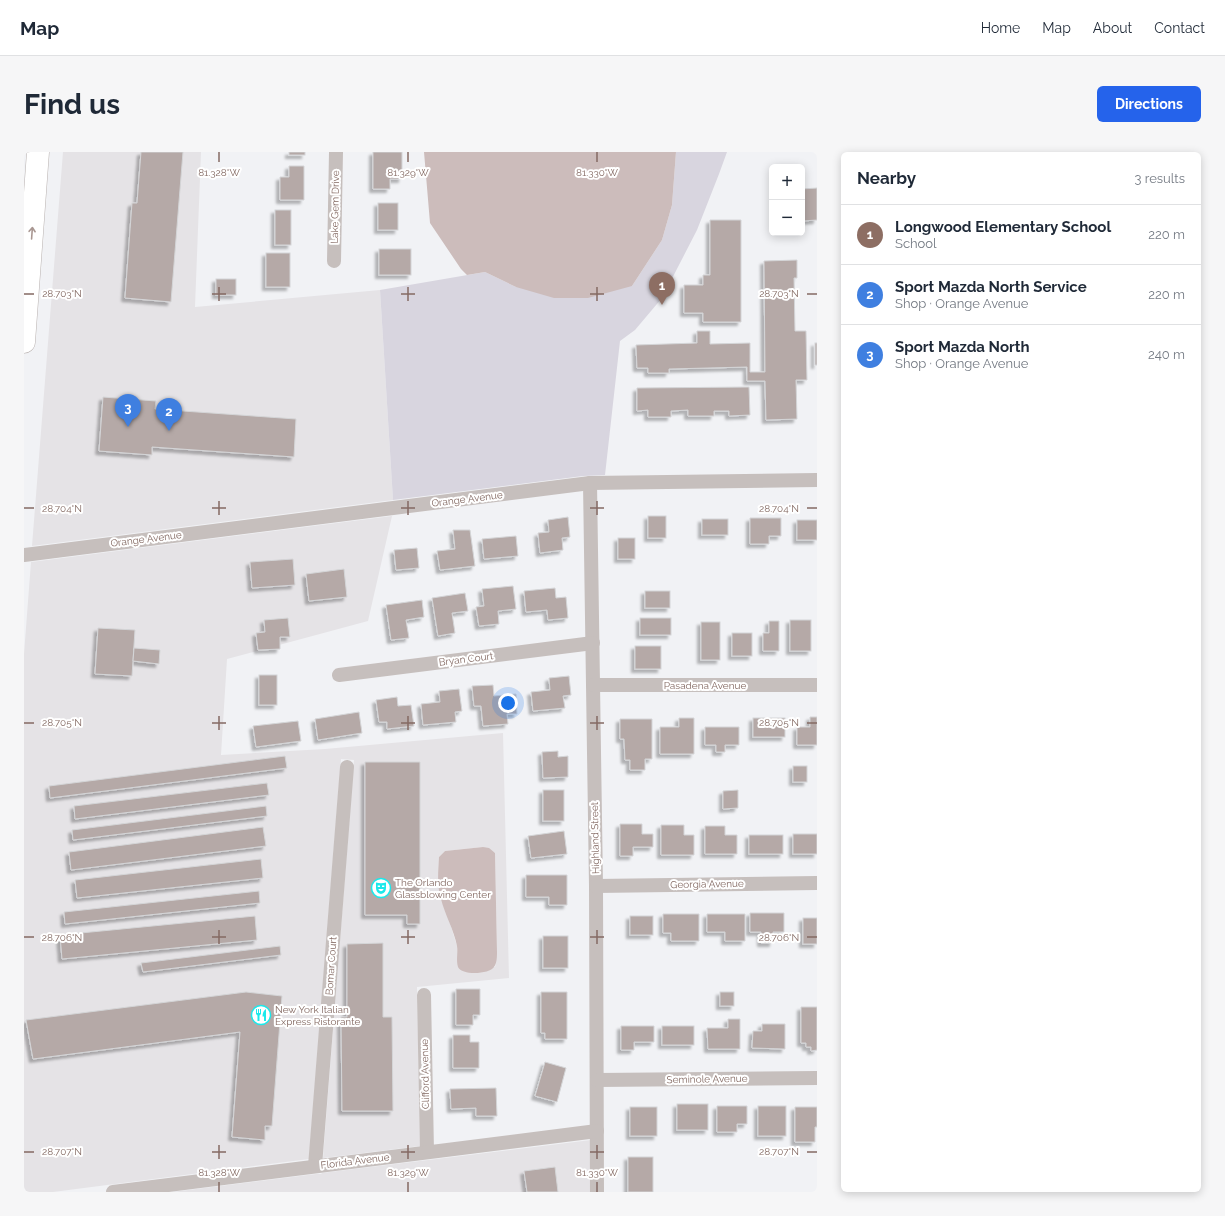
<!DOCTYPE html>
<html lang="en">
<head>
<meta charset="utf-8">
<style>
	body { margin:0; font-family:Raleway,sans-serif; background:#f6f6f7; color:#1f2937 }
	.controls { position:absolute; right:12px; top:12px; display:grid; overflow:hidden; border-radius:6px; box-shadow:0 2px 10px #0003 }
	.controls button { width:36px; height:36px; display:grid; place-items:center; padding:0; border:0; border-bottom:1px solid #e0e1e3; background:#fff; color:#1f2937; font:20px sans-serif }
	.you { position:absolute; left:484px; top:551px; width:14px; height:14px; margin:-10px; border:3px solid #fff; border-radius:50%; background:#1a73e8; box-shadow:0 0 0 6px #1a73e833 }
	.badge { display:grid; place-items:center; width:26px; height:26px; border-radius:50%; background:#2563eb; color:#fff; font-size:13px; font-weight:700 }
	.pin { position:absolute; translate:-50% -33px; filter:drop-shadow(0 1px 2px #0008) }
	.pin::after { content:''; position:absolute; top:21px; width:14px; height:12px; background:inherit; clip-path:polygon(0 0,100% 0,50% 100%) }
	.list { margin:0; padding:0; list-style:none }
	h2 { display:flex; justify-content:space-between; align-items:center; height:52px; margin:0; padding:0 16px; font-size:17px }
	h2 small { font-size:13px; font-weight:400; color:#747a83 }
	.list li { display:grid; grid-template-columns:26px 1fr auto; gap:12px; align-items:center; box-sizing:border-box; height:60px; padding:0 16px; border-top:1px solid #e0e1e3 }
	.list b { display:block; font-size:15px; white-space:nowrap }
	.list p { margin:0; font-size:13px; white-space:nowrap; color:#747a83 }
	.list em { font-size:13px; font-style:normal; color:#747a83 }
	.map { position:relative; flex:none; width:793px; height:1040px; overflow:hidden; border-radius:6px }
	header { display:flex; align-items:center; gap:24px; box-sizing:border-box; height:56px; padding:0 20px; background:#fff; border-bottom:1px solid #e0e1e3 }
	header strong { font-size:19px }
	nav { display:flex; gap:22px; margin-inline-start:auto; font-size:14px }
	.intro { display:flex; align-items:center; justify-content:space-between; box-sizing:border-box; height:96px; padding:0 24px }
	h1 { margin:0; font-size:28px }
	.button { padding:10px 18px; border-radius:6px; background:#2563eb; color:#fff; font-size:14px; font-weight:700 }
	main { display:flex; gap:24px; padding:0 24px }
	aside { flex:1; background:#fff; border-radius:6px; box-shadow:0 2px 10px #0003 }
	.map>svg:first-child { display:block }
	.built { fill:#e5e3e6; fill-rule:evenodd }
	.green { fill:#d8d5df }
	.water { fill:#ccbcbb }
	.building { fill:#b5a9a7; stroke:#d4d5d7; filter:url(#shadow) }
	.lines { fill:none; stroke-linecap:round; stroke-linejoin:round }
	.primary-casing { stroke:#b8b1af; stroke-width:23 }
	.minor { stroke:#c6bfbd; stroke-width:14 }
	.primary { stroke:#fff; stroke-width:22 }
	.oneway { stroke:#a99792 }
	.ticks { fill:none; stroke:#846a63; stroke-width:1.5 }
	.labels { text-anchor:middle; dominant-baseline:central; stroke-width:4; stroke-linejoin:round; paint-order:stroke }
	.street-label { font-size:10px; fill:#846a63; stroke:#fff }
	.poi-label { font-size:10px; fill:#846a63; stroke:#fff; text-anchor:start }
	.ticks-label { font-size:10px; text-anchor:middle; fill:#846a63; stroke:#fff; stroke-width:4; stroke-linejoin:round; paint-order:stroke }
</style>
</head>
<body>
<header>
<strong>Map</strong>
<nav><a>Home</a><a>Map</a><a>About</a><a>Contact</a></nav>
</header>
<div class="intro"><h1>Find us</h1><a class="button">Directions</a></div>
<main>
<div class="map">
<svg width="793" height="1040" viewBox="0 0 793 1040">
	<defs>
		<filter id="shadow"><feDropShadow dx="-3.5" dy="3.5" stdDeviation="1" flood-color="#0004"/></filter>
	</defs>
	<rect width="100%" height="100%" fill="#f1f2f5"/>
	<g class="built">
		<path d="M39,0h138l-6,155 185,-17 13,210 -361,46z"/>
		<path d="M368,364l-24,105 -141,38 -6,96 104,-6 178,-16 6,245 -92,9 3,159 -97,12 31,-398 -13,-1 -32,400 -256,33h-29v-538l7,-92zM459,695l12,6 2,99 -1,11 -1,4h-37l-1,-21 -18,-58 -1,-19 1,-12 6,-6z"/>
		<path d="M567,988v52h-419l144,-18h5l1,-1z"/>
	</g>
	<path class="green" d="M652,0h51l-8,22 -22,56 -35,68 -27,32 -15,11 -15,134 -22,1 -190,24 -13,-210 105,-18 31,15 116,-1 30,-46 10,-35z"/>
	<g class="water">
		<path d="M400,0h252l-4,53 -10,35 -30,46 -44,12h-34l-38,-11 -31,-15 -18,3 -6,-6 -31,-46z"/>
		<path d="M459,695l6,1 6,5 2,99c0,5 0,11 -3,15 -4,7 -32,9 -36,0 -2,-6 0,-15 -1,-21 -3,-16 -12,-31 -16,-47 -4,-13 -3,-28 -2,-42l6,-6z"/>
	</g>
	<g class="building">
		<path d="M117,0h42l-12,150 -46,-4 7,-95h5z"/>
		<rect x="265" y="0" width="16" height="3"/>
		<path d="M349,0h29v27h-12v10h-17z"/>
		<path d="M265,14h15v34h-24v-23h9z"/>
		<path d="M793,36v32l-15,1v-32z"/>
		<rect x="354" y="51" width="20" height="27"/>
		<rect x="251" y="58" width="16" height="35"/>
		<path d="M686,68h31v102h-38v-9h-19v-28h19v-10h7z"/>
		<rect x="355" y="97" width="32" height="26"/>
		<rect x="242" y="101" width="24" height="34"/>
		<path d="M773,108v18h-3l1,53h11l1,49h-11l1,39 -31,1 -1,-39h-18v-14l-78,2v4h-21v-5h-11l-1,-23 61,-2v-12h13v13l40,-1v29h15l-1,-111z"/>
		<rect x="192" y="127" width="20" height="16"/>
		<rect x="791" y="191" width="2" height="22"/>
		<path d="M725,235l1,28 -21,1v-5h-15v5h-26v-6l-17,1v6h-23v-7l-11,1v-23z"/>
		<path d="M79,245l53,4 -1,8 141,10 -2,38 -142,-10v8l-53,-4z"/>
		<rect x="624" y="364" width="18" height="22"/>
		<path d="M544,365l2,20 -8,1 1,12 -23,3 -2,-20 11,-1 -1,-12z"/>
		<path d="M726,366h31v18h-12v8h-19z"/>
		<rect x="678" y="367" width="26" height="16"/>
		<rect x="773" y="368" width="20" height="20"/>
		<path d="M429,378h17l5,36 -35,4 -3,-19 18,-2z"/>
		<path d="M492,384l2,20 -34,3 -2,-20z"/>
		<rect x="594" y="386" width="17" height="21"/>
		<path d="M393,396l2,20 -23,2 -2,-20z"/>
		<path d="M269,407l2,26 -43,3 -2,-26z"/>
		<path d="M320,417l3,28 -38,4 -3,-27z"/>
		<path d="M489,434l3,23 -18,2 1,13 -20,2 -3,-19 8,-1 -2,-17z"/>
		<path d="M531,436l1,10 10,-1 2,21 -20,2 -1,-10 -21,2 -2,-21z"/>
		<rect x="621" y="439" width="25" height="17"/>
		<path d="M441,441l3,18 -16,2 3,20 -17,3 -6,-38z"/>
		<path d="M398,448l2,17 -18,3 3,18 -18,2 -5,-35z"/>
		<path d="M264,466l2,19h-10v12l-22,1 -2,-17 9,-1 -1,-12z"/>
		<rect x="616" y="466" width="31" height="17"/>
		<rect x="766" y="468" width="21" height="31"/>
		<path d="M745,469h10v30h-16v-18h6z"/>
		<rect x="677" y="470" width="19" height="38"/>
		<path d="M74,476l37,2 -3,46 -37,-2z"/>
		<rect x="708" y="481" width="20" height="23"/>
		<rect x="611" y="494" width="26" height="23"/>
		<path d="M110,496l26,2 -1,14 -26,-3z"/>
		<rect x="235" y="523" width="18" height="30"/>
		<path d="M545,524l2,19 -8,1 2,12 -32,3 -2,-19 19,-2 -1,-12z"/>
		<path d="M469,533l1,11 22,-2 1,20h-10l1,10 -25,2 -2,-20h-7l-2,-20z"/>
		<path d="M435,537l3,22 -7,1 1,10 -33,3 -2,-21 19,-2 -1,-11z"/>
		<path d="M373,545l1,9 13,-1 3,21 -27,3v-7h-8l-3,-22z"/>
		<path d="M335,560l3,21 -44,7 -3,-21z"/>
		<path d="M786,565h7v28h-20v-18h13z"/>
		<path d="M655,566h15v36h-34v-27h19z"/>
		<rect x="729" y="566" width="32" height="19"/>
		<path d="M596,567h32v40h-7v11h-15v-10h-5l-1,-21h-4z"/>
		<path d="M274,569l3,20 -45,6 -3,-21z"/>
		<path d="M681,575h34v18h-14v7h-9v-7h-11z"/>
		<path d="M534,599v6l10,-1v21l-25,1 -1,-26z"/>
		<path d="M261,604l2,12 -237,30 -1,-12z"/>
		<path d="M341,610h55v162h-13v-9h-42z"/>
		<rect x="769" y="614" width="14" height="16"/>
		<path d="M243,631l2,12 -194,24 -1,-13z"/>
		<rect x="519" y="638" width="21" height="31"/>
		<path d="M714,638v18l-15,1v-18z"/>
		<path d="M242,654l1,10 -194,24 -1,-10z"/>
		<path d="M596,672h22v10h11v13h-20v9h-13z"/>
		<path d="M637,673h23v10h10v20h-33z"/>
		<path d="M681,674h20v9h12v19h-32z"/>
		<path d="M239,675l3,19 -195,24 -2,-18z"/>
		<path d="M540,679l3,23 -36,4 -3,-22z"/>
		<rect x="769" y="682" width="24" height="20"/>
		<rect x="725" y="683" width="34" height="19"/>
		<path d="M237,707l2,19 -186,20 -2,-18z"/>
		<path d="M502,723h41v30h-18v-8h-23z"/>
		<path d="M235,739l1,12 -195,21 -1,-12z"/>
		<path d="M726,761h34v19h-11v11h-12v-11h-11z"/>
		<path d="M639,762h36v27h-28v-8h-8z"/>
		<path d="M683,762h38v27h-20v-9h-18z"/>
		<path d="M231,764l2,24 -195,19 -2,-24z"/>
		<rect x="606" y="764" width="23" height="19"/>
		<rect x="779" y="766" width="14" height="26"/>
		<rect x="519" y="784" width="25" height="32"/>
		<path d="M359,791v74h9l1,94h-51l-1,-94h6v-73z"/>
		<path d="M256,794l1,9 -138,17 -2,-9z"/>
		<path d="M432,837h24v26h-7v10h-17z"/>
		<path d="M222,840l36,4 -10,130h-7v14l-33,-3 8,-105 -207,27 -7,-39z"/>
		<path d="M517,840h26v47h-22v-6h-4z"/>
		<rect x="696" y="840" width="14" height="14"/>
		<path d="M777,855h16v43l-6,1v-4h-5v-4h-5z"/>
		<path d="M704,867h12v30h-32l-1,-21h21z"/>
		<path d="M738,872h23v25l-33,-1 1,-17h9z"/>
		<path d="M597,874h33v16h-20v8h-13z"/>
		<rect x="638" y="874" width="32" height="19"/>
		<path d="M429,883h17v7h9v26h-26z"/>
		<path d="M521,910l21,6 -9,34 -22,-6z"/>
		<path d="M472,936l1,28h-21v-8l-25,1 -1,-20z"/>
		<rect x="653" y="952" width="31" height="26"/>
		<path d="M693,954h30v18h-10v8h-20z"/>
		<rect x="734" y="954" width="28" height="30"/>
		<rect x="606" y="955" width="27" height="29"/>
		<path d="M771,955h22v20h-2v15h-20z"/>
		<rect x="604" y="1005" width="25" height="35"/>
		<path d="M531,1015l3,25h-31l-3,-21z"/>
	</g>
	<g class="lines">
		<g class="primary-casing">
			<path id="primary" d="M0,190l14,-190"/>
		</g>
		<g class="minor">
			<path d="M310,109l2,-109"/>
			<path d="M566,331l6,403 1,306"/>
			<path d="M0,403l566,-72 227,-3"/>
			<path d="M315,523l254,-32"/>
			<path d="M569,533h224"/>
			<path d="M572,734l221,-3"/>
			<path d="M400,843l3,157"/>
			<path d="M573,928l220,-2"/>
			<path d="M291,1014l32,-399"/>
			<path d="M89,1040l484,-61"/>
		</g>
		<use href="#primary" class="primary"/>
	</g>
	<defs><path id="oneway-shaft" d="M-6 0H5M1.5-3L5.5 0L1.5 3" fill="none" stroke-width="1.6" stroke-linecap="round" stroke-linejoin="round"/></defs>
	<use class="oneway" href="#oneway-shaft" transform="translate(8 81) rotate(-86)"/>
	<path class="ticks" d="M195,0v10M384,0v10M573,0v10M195,135v14M384,135v14M573,135v14M0,142h10M188,142h14M377,142h14M566,142h14M783,142h10M195,349v14M384,349v14M573,349v14M0,356h10M188,356h14M377,356h14M566,356h14M783,356h10M195,564v14M384,564v14M573,564v14M0,571h10M188,571h14M377,571h14M566,571h14M783,571h10M195,778v14M384,778v14M573,778v14M0,785h10M188,785h14M377,785h14M566,785h14M783,785h10M195,993v14M384,993v14M573,993v14M0,1000h10M188,1000h14M377,1000h14M566,1000h14M783,1000h10M195,1030v10M384,1030v10M573,1030v10"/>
	<defs>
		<g id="theatre-ring" transform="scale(1)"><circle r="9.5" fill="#fff" stroke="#1be9eb" stroke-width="1.5"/><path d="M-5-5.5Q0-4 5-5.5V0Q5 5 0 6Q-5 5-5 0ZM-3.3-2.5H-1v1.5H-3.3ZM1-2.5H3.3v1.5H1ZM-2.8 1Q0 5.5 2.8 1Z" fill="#1be9eb"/></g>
		<g id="restaurant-ring" transform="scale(1)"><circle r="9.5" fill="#fff" stroke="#1be9eb" stroke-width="1.5"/><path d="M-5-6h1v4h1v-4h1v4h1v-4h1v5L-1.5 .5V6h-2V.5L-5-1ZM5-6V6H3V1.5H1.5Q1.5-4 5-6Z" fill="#1be9eb"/></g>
	</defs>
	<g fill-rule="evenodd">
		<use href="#theatre-ring" x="357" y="736"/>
		<use href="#restaurant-ring" x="237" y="863"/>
	</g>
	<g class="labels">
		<g class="street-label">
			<text transform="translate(311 55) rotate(-89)">Lake Gem Drive</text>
			<text transform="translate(443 347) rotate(-7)">Orange Avenue</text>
			<text transform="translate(122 387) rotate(-7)">Orange Avenue</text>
			<text transform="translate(442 507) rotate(-7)">Bryan Court</text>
			<text x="681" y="533">Pasadena Avenue</text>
			<text transform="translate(571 686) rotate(-91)">Highland Street</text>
			<text transform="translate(683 732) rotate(-1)">Georgia Avenue</text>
			<text transform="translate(307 814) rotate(-86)">Bomar Court</text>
			<text transform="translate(401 922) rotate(-91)">Clifford Avenue</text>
			<text transform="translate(683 927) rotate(-1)">Seminole Avenue</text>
			<text transform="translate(331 1009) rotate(-7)">Florida Avenue</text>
		</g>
		<g class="poi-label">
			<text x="371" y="730">The Orlando<tspan x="371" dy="12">Glassblowing Center</tspan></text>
			<text x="251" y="857">New York Italian<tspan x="251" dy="12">Express Ristorante</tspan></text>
		</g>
	</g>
	<g class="ticks-label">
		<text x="195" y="24">81.328°W</text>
		<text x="384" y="24">81.329°W</text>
		<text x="573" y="24">81.330°W</text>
		<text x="755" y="145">28.703°N</text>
		<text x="38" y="145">28.703°N</text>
		<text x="755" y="360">28.704°N</text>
		<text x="38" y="360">28.704°N</text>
		<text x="38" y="574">28.705°N</text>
		<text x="755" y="574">28.705°N</text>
		<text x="38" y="789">28.706°N</text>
		<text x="755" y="789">28.706°N</text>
		<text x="38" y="1003">28.707°N</text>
		<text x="755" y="1003">28.707°N</text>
		<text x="195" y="1024">81.328°W</text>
		<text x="384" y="1024">81.329°W</text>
		<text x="573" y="1024">81.330°W</text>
	</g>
</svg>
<div class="controls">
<button>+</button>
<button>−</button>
</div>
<div class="you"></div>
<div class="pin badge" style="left:638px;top:153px;background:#8d6e63">1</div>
<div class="pin badge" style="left:145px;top:279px;background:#3f7fe0">2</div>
<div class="pin badge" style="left:104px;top:275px;background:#3f7fe0">3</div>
</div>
<aside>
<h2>Nearby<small>3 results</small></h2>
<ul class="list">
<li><span class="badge" style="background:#8d6e63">1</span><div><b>Longwood Elementary School</b><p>School</p></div><em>220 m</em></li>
<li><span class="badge" style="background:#3f7fe0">2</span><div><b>Sport Mazda North Service</b><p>Shop · Orange Avenue</p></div><em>220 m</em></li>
<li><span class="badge" style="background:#3f7fe0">3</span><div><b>Sport Mazda North</b><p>Shop · Orange Avenue</p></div><em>240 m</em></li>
</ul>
</aside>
</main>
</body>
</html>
